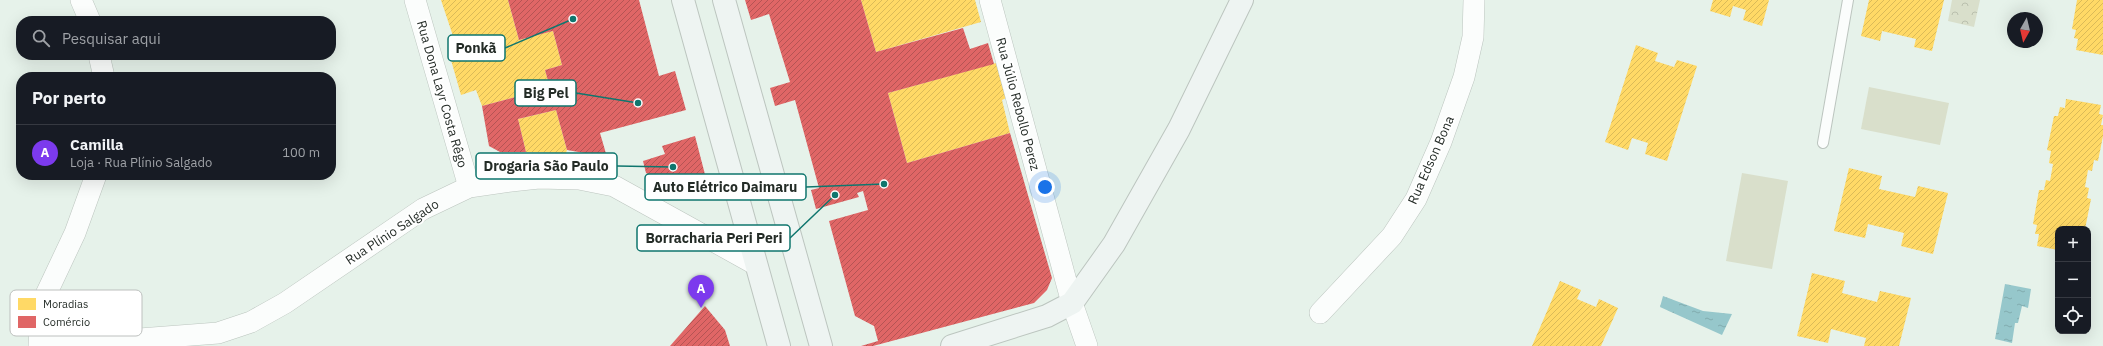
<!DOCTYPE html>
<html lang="pt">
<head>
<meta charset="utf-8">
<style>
	body { margin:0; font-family:"IBM Plex Sans",sans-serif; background:#242831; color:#f1f3f6 }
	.controls { position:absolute; right:12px; bottom:12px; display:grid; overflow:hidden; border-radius:8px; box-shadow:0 4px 16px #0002 }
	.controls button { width:36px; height:36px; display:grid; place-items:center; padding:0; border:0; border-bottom:1px solid #363941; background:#171b24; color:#f1f3f6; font:20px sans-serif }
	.compass { position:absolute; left:2007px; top:12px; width:36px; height:36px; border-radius:50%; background:#171b24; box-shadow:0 4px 16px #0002; rotate:188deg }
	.you { position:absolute; left:1045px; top:187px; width:14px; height:14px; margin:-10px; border:3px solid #fff; border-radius:50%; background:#1a73e8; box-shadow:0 0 0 6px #1a73e833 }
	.badge { display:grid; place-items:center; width:26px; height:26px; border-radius:50%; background:#7c3aed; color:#fff; font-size:13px; font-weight:700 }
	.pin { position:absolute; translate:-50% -33px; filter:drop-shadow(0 1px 2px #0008) }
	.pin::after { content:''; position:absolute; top:21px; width:14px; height:12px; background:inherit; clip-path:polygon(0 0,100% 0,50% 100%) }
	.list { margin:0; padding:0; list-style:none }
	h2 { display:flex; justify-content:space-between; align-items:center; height:52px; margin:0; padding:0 16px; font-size:17px }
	h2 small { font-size:13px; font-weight:400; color:#9ea1a6 }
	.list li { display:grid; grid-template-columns:26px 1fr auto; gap:12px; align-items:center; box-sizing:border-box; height:56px; padding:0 16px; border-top:1px solid #363941 }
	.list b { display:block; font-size:15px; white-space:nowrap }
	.list p { margin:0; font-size:13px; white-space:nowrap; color:#9ea1a6 }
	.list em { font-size:13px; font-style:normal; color:#9ea1a6 }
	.icon { flex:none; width:22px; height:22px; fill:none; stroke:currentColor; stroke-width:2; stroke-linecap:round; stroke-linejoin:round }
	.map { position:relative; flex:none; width:2103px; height:346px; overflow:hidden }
	.search { position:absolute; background:#171b24; box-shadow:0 4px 16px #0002; left:16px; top:16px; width:320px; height:44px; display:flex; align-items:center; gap:10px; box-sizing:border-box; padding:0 14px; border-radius:16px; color:#9ea1a6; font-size:15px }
	.panel { position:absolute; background:#171b24; box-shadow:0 4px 16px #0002; left:16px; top:72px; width:320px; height:108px; border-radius:16px }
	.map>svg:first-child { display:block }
	.park { fill:url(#park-crowns) }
	.garden { fill:#d9dfcb }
	.water { fill:url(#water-ripples) }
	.homes { fill:url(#homes-hatch) }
	.shops { fill:url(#shops-hatch) }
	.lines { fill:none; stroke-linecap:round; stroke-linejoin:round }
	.lane-casing { stroke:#bcc5bf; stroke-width:12 }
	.street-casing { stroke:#bcc5bf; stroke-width:22 }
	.secondary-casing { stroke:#bcc5bf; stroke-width:24 }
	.lane { stroke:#fbfdfc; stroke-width:10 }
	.street { stroke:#fbfdfc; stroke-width:21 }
	.secondary { stroke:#eef4f2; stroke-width:22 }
	.labels { text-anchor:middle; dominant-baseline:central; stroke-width:4; stroke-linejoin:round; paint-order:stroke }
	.street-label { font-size:13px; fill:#242c27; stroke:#fff }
	.key { fill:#fff; stroke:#bdc0be; stroke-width:1 }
	.key-label { font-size:11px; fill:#242c27 }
	.leader { fill:none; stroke:#0f766e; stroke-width:1.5 }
	.callout-dot { fill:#0f766e; stroke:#fff; stroke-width:1.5 }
	.callout { fill:#fff; stroke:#0f766e; stroke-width:1.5 }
	.callout-label { font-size:14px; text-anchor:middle; font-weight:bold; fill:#242c27 }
</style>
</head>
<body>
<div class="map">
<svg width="2103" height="346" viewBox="0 0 2103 346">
	<defs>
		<pattern id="park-crowns" width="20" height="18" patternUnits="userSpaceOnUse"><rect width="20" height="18" fill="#d9dfcb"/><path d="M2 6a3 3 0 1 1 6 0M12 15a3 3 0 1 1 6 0" fill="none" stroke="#bac0ae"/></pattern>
		<pattern id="water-ripples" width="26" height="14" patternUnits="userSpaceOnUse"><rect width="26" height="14" fill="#96c7cb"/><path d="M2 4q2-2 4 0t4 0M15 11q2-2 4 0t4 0" fill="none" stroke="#81abae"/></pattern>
		<pattern id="homes-hatch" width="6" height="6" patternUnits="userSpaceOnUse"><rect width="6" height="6" fill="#ffd966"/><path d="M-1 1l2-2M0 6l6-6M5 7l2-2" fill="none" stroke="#daba58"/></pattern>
		<pattern id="shops-hatch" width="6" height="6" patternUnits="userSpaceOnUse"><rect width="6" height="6" fill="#e06666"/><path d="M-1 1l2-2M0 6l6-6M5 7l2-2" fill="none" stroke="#b55454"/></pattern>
	</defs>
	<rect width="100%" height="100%" fill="#e6f2ea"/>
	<path class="park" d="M1952,0h28l-6,27 -26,-6z"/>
	<g class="garden">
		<path d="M1869,87l80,16 -9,42 -79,-16z"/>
		<path d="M1742,173l46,8 -16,88 -46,-8z"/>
	</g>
	<g class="water">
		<path d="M2005,284l26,5 -3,19 -6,-2 -4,17h-3l-3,20 -17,-4z"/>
		<path d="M1663,296l40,15 29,3 -10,21 -62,-28z"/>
	</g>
	<g class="homes">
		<path d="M441,0h67l11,40 34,-9 9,34 -17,5 5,18 -68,18 -6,-16 -15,5 -10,-35 9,-3z"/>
		<path d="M861,0h114l6,22 -105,30z"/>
		<path d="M1713,0h56l-7,26 -19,-6 3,-10 -13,-4 -3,11 -20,-6z"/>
		<path d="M1869,0h75l-12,51 -18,-4 2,-8 -34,-8 -2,10 -19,-5z"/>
		<path d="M2077,0h26v55l-27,-5 2,-11 -4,-1 2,-8 -4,-1z"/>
		<path d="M1636,45l22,8 -3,8 19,6 3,-7 20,6 -30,95 -22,-7 3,-11 -16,-5 -4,12 -23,-8z"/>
		<path d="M996,63l10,35 -4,2 8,33 -103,30 -19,-70z"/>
		<path d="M2066,99l35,6 -2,9 4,1 -2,10h2v11l-5,25 -4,-1 -2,11 -4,-1 -3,17 4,1 -2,10 4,1 -6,30h-27v21l-21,-4 2,-12h-4l2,-9 -4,-1 6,-34h5l2,-10 4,1 3,-17 -4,-1 2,-12 -4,-1 7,-34h4l2,-9 5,1z"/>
		<path d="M556,110l11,40 -1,3 -40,-1 -8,-33z"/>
		<path d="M1849,168l33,8 -3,13 36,8 3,-11 30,7 -15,61 -32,-8 3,-13 -36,-9 -3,14 -31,-7z"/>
		<path d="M1812,273l33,8 -3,12 35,9 3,-11 31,7 -12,48h-35l2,-8 -35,-9 -3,14 -31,-7z"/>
		<path d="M1560,281l21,9 -4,9 19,8 3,-8 19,9 -17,38h-69z"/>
	</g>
	<g class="shops">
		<path d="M508,0h131l20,76 16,-5 11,39 -86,23 7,24 -40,-7 -11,-40 -38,9 8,33h-26l-11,-6 -7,-40 68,-18 -5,-18 17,-5 -9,-34 -34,9z"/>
		<path d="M745,0h116l15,52 87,-24 7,21 18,-6 6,21 -106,29 19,70 103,-30 42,145 -5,12 -13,13 -161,43h-12l17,-5 -4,-15 -19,-10 -26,-95 39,-11 -5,-19 -6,2 2,4 -43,12 -5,-19 8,-2 -24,-88 -20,6 -5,-18 20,-6 -21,-68 -18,6z"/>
		<path d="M695,136l13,50 -12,11 -50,-24 -3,-12 22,-7 -3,-8z"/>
		<path d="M705,306l20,24 5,16h-60z"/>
	</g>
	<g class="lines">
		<g class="lane-casing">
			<path id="lane" d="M1823,143l25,-143"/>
		</g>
		<g class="street-casing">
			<g id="street">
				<path d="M81,0l9,21"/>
				<path d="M415,0l54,187"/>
				<path d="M990,0l82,303 15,43"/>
				<path d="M99,55l5,22"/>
				<path d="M1320,313l72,-77 24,-37 25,-57 23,-65 9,-40 1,-37"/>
				<path d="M39,346l2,-41 34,-72 21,-58"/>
				<path d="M48,346l170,-13 33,-11 34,-19 138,-94 46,-22 42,-6 28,-3 40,1 35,7 141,78"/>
			</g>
		</g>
		<g class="secondary-casing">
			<g id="secondary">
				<path d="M683,0l96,346"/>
				<path d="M724,0l97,346"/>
				<path d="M952,346l95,-30 25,-13 42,-59 65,-115 63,-129"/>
			</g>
		</g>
		<use href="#lane" class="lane"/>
		<use href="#street" class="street"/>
		<use href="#secondary" class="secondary"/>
	</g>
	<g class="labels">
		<g class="street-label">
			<text transform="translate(442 94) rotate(74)">Rua Dona Layr Costa Rêgo</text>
			<text transform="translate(1018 104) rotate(75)">Rua Júlio Rebollo Perez</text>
			<text transform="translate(1431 160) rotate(-66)">Rua Edson Bona</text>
			<text transform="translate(392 232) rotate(-33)">Rua Plínio Salgado</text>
		</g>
	</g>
	<rect x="10" y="290" width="132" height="46" rx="6" class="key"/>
	<rect x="18" y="298" width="18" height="12" fill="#ffd966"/>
	<rect x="18" y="316" width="18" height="12" fill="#e06666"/>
	<g class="key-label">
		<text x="43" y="308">Moradias</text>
		<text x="43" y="326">Comércio</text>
	</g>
	<path class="leader" d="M573 19L505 48M638 103L576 93M673 167L617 166M884 184L806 187M835 195L790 238"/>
	<g class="callout-dot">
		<circle cx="573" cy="19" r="4"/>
		<circle cx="638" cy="103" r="4"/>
		<circle cx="673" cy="167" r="4"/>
		<circle cx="884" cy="184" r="4"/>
		<circle cx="835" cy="195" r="4"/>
	</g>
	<g class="callout">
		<rect x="448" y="35" width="57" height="26" rx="4"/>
		<rect x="515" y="80" width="61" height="26" rx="4"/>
		<rect x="476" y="153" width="141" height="26" rx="4"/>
		<rect x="645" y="174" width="161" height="26" rx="4"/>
		<rect x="637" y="225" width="153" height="26" rx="4"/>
	</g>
	<g class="callout-label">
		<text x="476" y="53">Ponkã</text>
		<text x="546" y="98">Big Pel</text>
		<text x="546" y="171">Drogaria São Paulo</text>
		<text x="725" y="192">Auto Elétrico Daimaru</text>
		<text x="714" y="243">Borracharia Peri Peri</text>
	</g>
</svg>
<div class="controls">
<button>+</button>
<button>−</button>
<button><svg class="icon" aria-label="locate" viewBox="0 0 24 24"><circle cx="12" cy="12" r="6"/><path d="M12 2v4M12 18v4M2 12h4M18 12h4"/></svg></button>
</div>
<svg class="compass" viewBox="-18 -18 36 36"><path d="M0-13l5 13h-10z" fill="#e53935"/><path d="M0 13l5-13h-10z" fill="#9ea1a6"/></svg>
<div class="you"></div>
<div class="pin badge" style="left:701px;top:308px">A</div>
<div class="search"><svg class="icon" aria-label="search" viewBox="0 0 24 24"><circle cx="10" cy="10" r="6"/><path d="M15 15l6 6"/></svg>Pesquisar aqui</div>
<section class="panel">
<h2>Por perto<small></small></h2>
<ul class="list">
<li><span class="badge">A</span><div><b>Camilla</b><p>Loja · Rua Plínio Salgado</p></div><em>100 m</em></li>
</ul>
</section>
</div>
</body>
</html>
